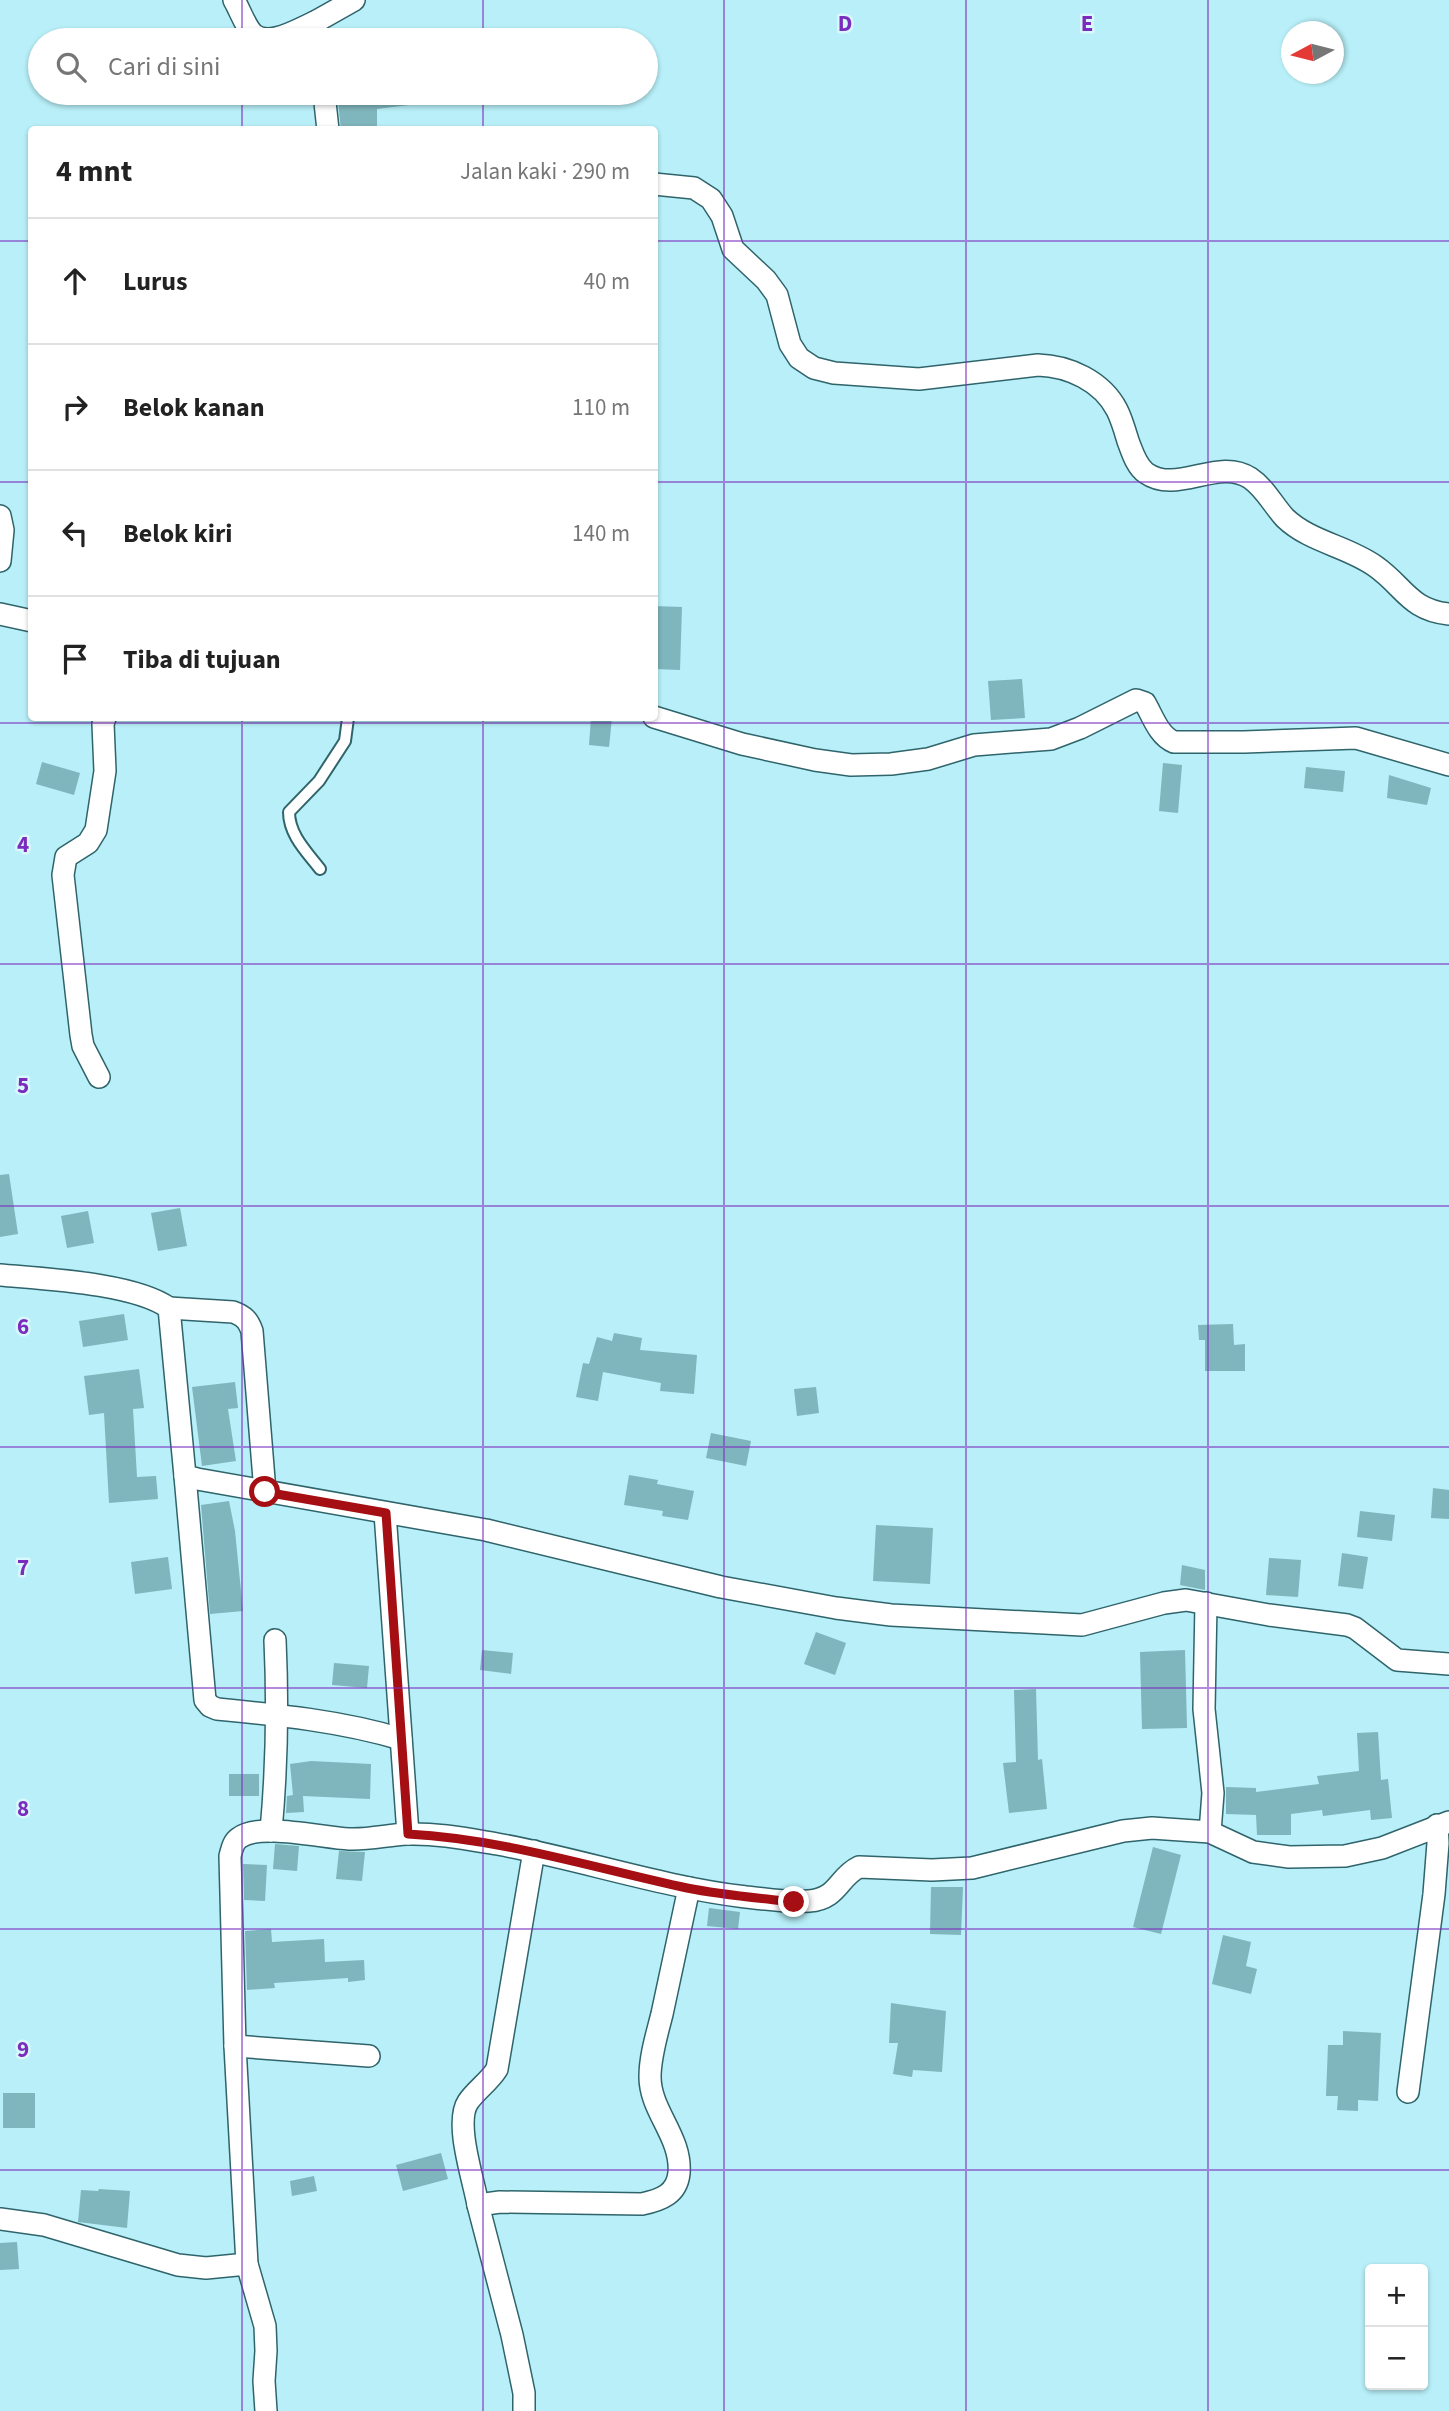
<!DOCTYPE html>
<html lang="id">
<head>
<meta charset="utf-8">
<style>
	body { margin:0; font-family:"Source Sans 3",sans-serif; background:#f6f6f6; color:#222 }
	.controls { position:absolute; right:21px; bottom:21px; display:grid; overflow:hidden; border-radius:7px; box-shadow:0 2px 5px #0004 }
	.controls button { width:63px; height:63px; display:grid; place-items:center; padding:0; border:0; border-bottom:2px solid #e0e0e0; background:#fff; color:#222; font:35px sans-serif }
	.compass { position:absolute; left:1281px; top:21px; width:63px; height:63px; border-radius:50%; background:#fff; box-shadow:0 2px 5px #0004; rotate:263deg }
	.stop { position:absolute; width:21px; height:21px; margin:-16px; border:5px solid #a50e13; border-radius:50%; background:#fff }
	.stop.end { background:#a50e13; border-color:#fff; box-shadow:0 2px 7px #0008 }
	.list { margin:0; padding:0; list-style:none }
	h2 { display:flex; justify-content:space-between; align-items:center; height:91px; margin:0; padding:0 28px; font-size:30px }
	h2 small { font-size:23px; font-weight:400; color:#767676 }
	.list li { display:grid; grid-template-columns:46px 1fr auto; gap:21px; align-items:center; box-sizing:border-box; height:126px; padding:0 28px; border-top:2px solid #e0e0e0 }
	.list b { display:block; font-size:26px; white-space:nowrap }
	.list em { font-size:23px; font-style:normal; color:#767676 }
	.icon { flex:none; width:38px; height:38px; fill:none; stroke:currentColor; stroke-width:2; stroke-linecap:round; stroke-linejoin:round }
	.map { position:relative; flex:none; width:1449px; height:2411px; overflow:hidden }
	.search { position:absolute; background:#fff; box-shadow:0 2px 5px #0004; left:28px; top:28px; width:630px; height:77px; display:flex; align-items:center; gap:18px; box-sizing:border-box; padding:0 24px; border-radius:38px; color:#767676; font-size:26px }
	.panel { position:absolute; background:#fff; box-shadow:0 2px 5px #0004; left:28px; top:126px; width:630px; height:595px; border-radius:7px }
	.map>svg:first-child { display:block }
	.building { fill:#7fb5bc }
	.lines { fill:none; stroke-linecap:round; stroke-linejoin:round }
	.lane-casing { stroke:#2f646b; stroke-width:14 }
	.street-casing { stroke:#2f646b; stroke-width:24 }
	.lane { stroke:#fff; stroke-width:10 }
	.street { stroke:#fff; stroke-width:21 }
	.route { stroke:#a50e13; stroke-width:9 }
	.grid { fill:none; stroke:#7b2cbf; stroke-width:2; stroke-opacity:0.55 }
	.grid-label { font-size:23px; text-anchor:middle; font-weight:bold; fill:#7b2cbf; stroke:#d8f8fd; stroke-width:5; stroke-linejoin:round; paint-order:stroke }
</style>
</head>
<body>
<div class="map">
<svg width="1449" height="2411" viewBox="0 0 1449 2411">
	<rect width="100%" height="100%" fill="#b8eff8"/>
	<g class="building">
		<path d="M337,93h87l1,10 -48,6v21h-36z"/>
		<path d="M654,606l28,1 -2,63 -26,-1z"/>
		<path d="M1022,679l3,39 -34,2 -3,-39z"/>
		<path d="M591,718h21l-3,29 -20,-2z"/>
		<path d="M42,762l38,11 -6,22 -38,-11z"/>
		<path d="M1163,763l19,2 -4,48 -19,-2z"/>
		<path d="M1306,767l39,4 -2,21 -39,-4z"/>
		<path d="M1389,775l42,13 -4,17 -40,-7z"/>
		<path d="M9,1174l9,60 -18,3v-62z"/>
		<path d="M180,1208l7,38 -29,5 -7,-38z"/>
		<path d="M88,1211l6,32 -27,5 -6,-32z"/>
		<path d="M124,1314l4,26 -45,7 -4,-26z"/>
		<path d="M1233,1324l1,21 11,-1v27h-40v-31h-6l-1,-15z"/>
		<path d="M614,1333l28,5 -2,12 57,5 -3,39 -34,-3 1,-8 -58,-11 -5,29 -22,-4 7,-34 6,1 8,-27 15,4z"/>
		<path d="M139,1369l5,39 -11,1 4,68 19,-1 2,23 -49,4 -5,-90 -15,2 -5,-39z"/>
		<path d="M235,1382l3,26 -10,1 8,52 -34,5 -10,-79z"/>
		<path d="M816,1387l3,26 -22,3 -3,-27z"/>
		<path d="M711,1433l40,8 -5,25 -40,-8z"/>
		<path d="M629,1475l29,5 -1,4 37,7 -6,29 -26,-4 1,-5 -39,-6z"/>
		<path d="M1433,1488l16,2v29l-18,-1z"/>
		<path d="M229,1501l6,30 8,80 -33,3 -9,-109z"/>
		<path d="M1360,1511l35,4 -3,26 -35,-4z"/>
		<path d="M876,1525l57,3 -3,56 -57,-3z"/>
		<path d="M1342,1553l26,4 -5,32 -25,-3z"/>
		<path d="M168,1557l4,32 -37,5 -4,-32z"/>
		<path d="M1269,1558l32,2 -3,37 -32,-2z"/>
		<path d="M1182,1565l23,5v20l-25,-5z"/>
		<path d="M816,1632l30,11 -11,32 -31,-11z"/>
		<path d="M482,1650l31,3 -2,21 -31,-4z"/>
		<path d="M1185,1650l2,78 -45,1 -2,-77z"/>
		<path d="M334,1663l35,3 -2,22 -35,-3z"/>
		<path d="M1036,1689l2,71 4,-1 5,50 -38,4 -6,-50 13,-1 -2,-72z"/>
		<path d="M1378,1732l3,48 7,-1 4,39 -21,2 -1,-10 -47,6 -1,-6 -31,4v21h-34l-1,-20 -30,-1v-27l30,1v4l63,-8 -2,-8 42,-5 -2,-38z"/>
		<path d="M311,1761l60,3 -1,35 -67,-3 1,16 -18,1 1,-17 6,-1 -3,-31z"/>
		<rect x="229" y="1774" width="30" height="22"/>
		<path d="M275,1844l24,2 -2,25 -24,-2z"/>
		<path d="M1153,1847l28,8 -20,79 -28,-7z"/>
		<path d="M339,1851l26,1 -3,29 -26,-2z"/>
		<path d="M243,1864l24,1 -2,36 -21,-1z"/>
		<path d="M931,1887h32l-2,48 -31,-1z"/>
		<path d="M709,1908l31,4 -2,17 -31,-3z"/>
		<path d="M271,1929l1,13 52,-3 1,23 39,-2 1,20 -17,2v-4l-74,5 1,5 -28,2 -2,-59z"/>
		<path d="M1223,1935l28,7 -5,24 11,3 -6,25 -39,-10z"/>
		<path d="M891,2003l55,8 -4,61 -29,-2 -1,7 -19,-3 5,-31h-9z"/>
		<path d="M1343,2031l38,2 -3,68 -20,-1v11l-21,-1 1,-14h-12l2,-51h15z"/>
		<rect x="3" y="2093" width="32" height="35"/>
		<path d="M441,2153l7,26 -45,12 -7,-26z"/>
		<path d="M314,2176l3,15 -25,5 -2,-15z"/>
		<path d="M99,2189l31,2 -3,37 -49,-6 3,-32 17,1z"/>
		<path d="M17,2242l2,27 -19,1v-27z"/>
	</g>
	<g class="lines">
		<g class="lane-casing">
			<path id="lane" d="M320,869c-13,-17 -31,-34 -31,-57l30,-31 26,-40 3,-23"/>
		</g>
		<g class="street-casing">
			<g id="street">
				<path d="M234,0c6,10 11,26 19,34 16,14 45,-5 62,-12l2,18"/>
				<path d="M315,22l39,-22"/>
				<path d="M324,93l4,37"/>
				<path d="M654,184l40,4 17,11 11,17 11,33 33,31 11,15 13,49 9,14 15,10 20,5 85,6 119,-14c31,1 64,16 79,45 5,10 8,21 11,31 4,10 8,25 18,32 31,22 72,-16 104,5 15,10 23,27 35,40 25,24 62,28 90,48 29,20 34,44 74,48"/>
				<path d="M0,516l3,14 -3,31"/>
				<path d="M0,614l32,7"/>
				<path d="M654,717l88,27 73,16 36,5 40,-1 37,-5 46,-14 77,-6 29,-11 56,-28 9,3c8,14 14,33 29,39h70l112,-4 93,27"/>
				<path d="M99,1077l-16,-31 -2,-11 -18,-160 3,-18 22,-14 8,-13 9,-59 -2,-47 2,-6"/>
				<path d="M0,1275c44,4 134,8 169,33l16,168 12,3 289,51 235,57 115,21 55,7 191,10 82,-22 22,-3 83,15 78,10 8,3 42,32 52,4"/>
				<path d="M169,1308l64,4c11,4 15,8 19,19l13,161"/>
				<path d="M185,1476l20,224 5,6 7,3c62,6 124,12 184,30"/>
				<path d="M385,1513l23,321"/>
				<path d="M1206,1603l-2,106 9,84 -3,39"/>
				<path d="M271,1831c6,-65 7,-126 4,-191"/>
				<path d="M235,2046l134,10"/>
				<path d="M1408,2092l26,-198 4,-51 -1,-18"/>
				<path d="M478,2205c-4,-24 -24,-82 -10,-103 8,-12 21,-20 29,-33l37,-218"/>
				<path d="M0,2219l44,6 134,40 28,3 41,-4"/>
				<path d="M266,2411l-2,-30 2,-30 -1,-25 -18,-62 -12,-218 -5,-190c2,-7 3,-14 9,-18 21,-16 83,0 110,1 19,1 39,-4 58,-5 30,-1 60,5 90,10 83,15 164,43 249,53 21,2 42,6 63,4 29,-2 29,-24 50,-34l73,3 40,-2 151,-37 29,-3 58,4 43,20 36,5 56,-1 37,-8 67,-26"/>
				<path d="M524,2411v-18l-12,-58 -34,-130 22,-3 142,2c19,-4 35,-10 37,-31 3,-36 -29,-62 -29,-96 0,-21 7,-43 12,-63 9,-42 18,-84 27,-126"/>
			</g>
		</g>
		<use href="#lane" class="lane"/>
		<use href="#street" class="street"/>
	</g>
	<g class="lines">
		<path class="route" d="M265,1492l121,21 22,321c95,5 186,34 279,54 35,7 71,10 107,14"/>
	</g>
	<path class="grid" d="M242,0v40M483,0v40M724,0v2411M966,0v2411M1208,0v2411M242,93v37M483,93v37M0,241h32M654,241h795M0,482h32M654,482h795M242,718v1693M483,718v1693M0,723h1449M0,964h1449M0,1206h1449M0,1447h1449M0,1688h1449M0,1929h1449M0,2170h1449"/>
	<g class="grid-label">
		<text x="845" y="31">D</text>
		<text x="1087" y="31">E</text>
		<text x="23" y="852">4</text>
		<text x="23" y="1093">5</text>
		<text x="23" y="1334">6</text>
		<text x="23" y="1575">7</text>
		<text x="23" y="1816">8</text>
		<text x="23" y="2057">9</text>
	</g>
</svg>
<div class="controls">
<button>+</button>
<button>−</button>
</div>
<svg class="compass" viewBox="-18 -18 36 36"><path d="M0-13l5 13h-10z" fill="#e53935"/><path d="M0 13l5-13h-10z" fill="#767676"/></svg>
<div class="stop" style="left:265px;top:1492px"></div>
<div class="stop end" style="left:794px;top:1902px"></div>
<div class="search"><svg class="icon" aria-label="search" viewBox="0 0 24 24"><circle cx="10" cy="10" r="6"/><path d="M15 15l6 6"/></svg>Cari di sini</div>
<section class="panel">
<h2>4 mnt<small>Jalan kaki · 290 m</small></h2>
<ul class="list">
<li><svg class="icon" aria-label="ahead" viewBox="0 0 24 24"><path d="M12 20V5M6 11l6-6 6 6"/></svg><div><b>Lurus</b></div><em>40 m</em></li>
<li><svg class="icon" aria-label="right" viewBox="0 0 24 24"><path d="M7 20v-9h11M14 6l5 5-5 5"/></svg><div><b>Belok kanan</b></div><em>110 m</em></li>
<li><svg class="icon" aria-label="left" viewBox="0 0 24 24"><path d="M17 20v-9H6M10 6l-5 5 5 5"/></svg><div><b>Belok kiri</b></div><em>140 m</em></li>
<li><svg class="icon" aria-label="arrive" viewBox="0 0 24 24"><path d="M6 21V4h12l-3 4 3 4H6"/></svg><div><b>Tiba di tujuan</b></div></li>
</ul>
</section>
</div>
</body>
</html>
